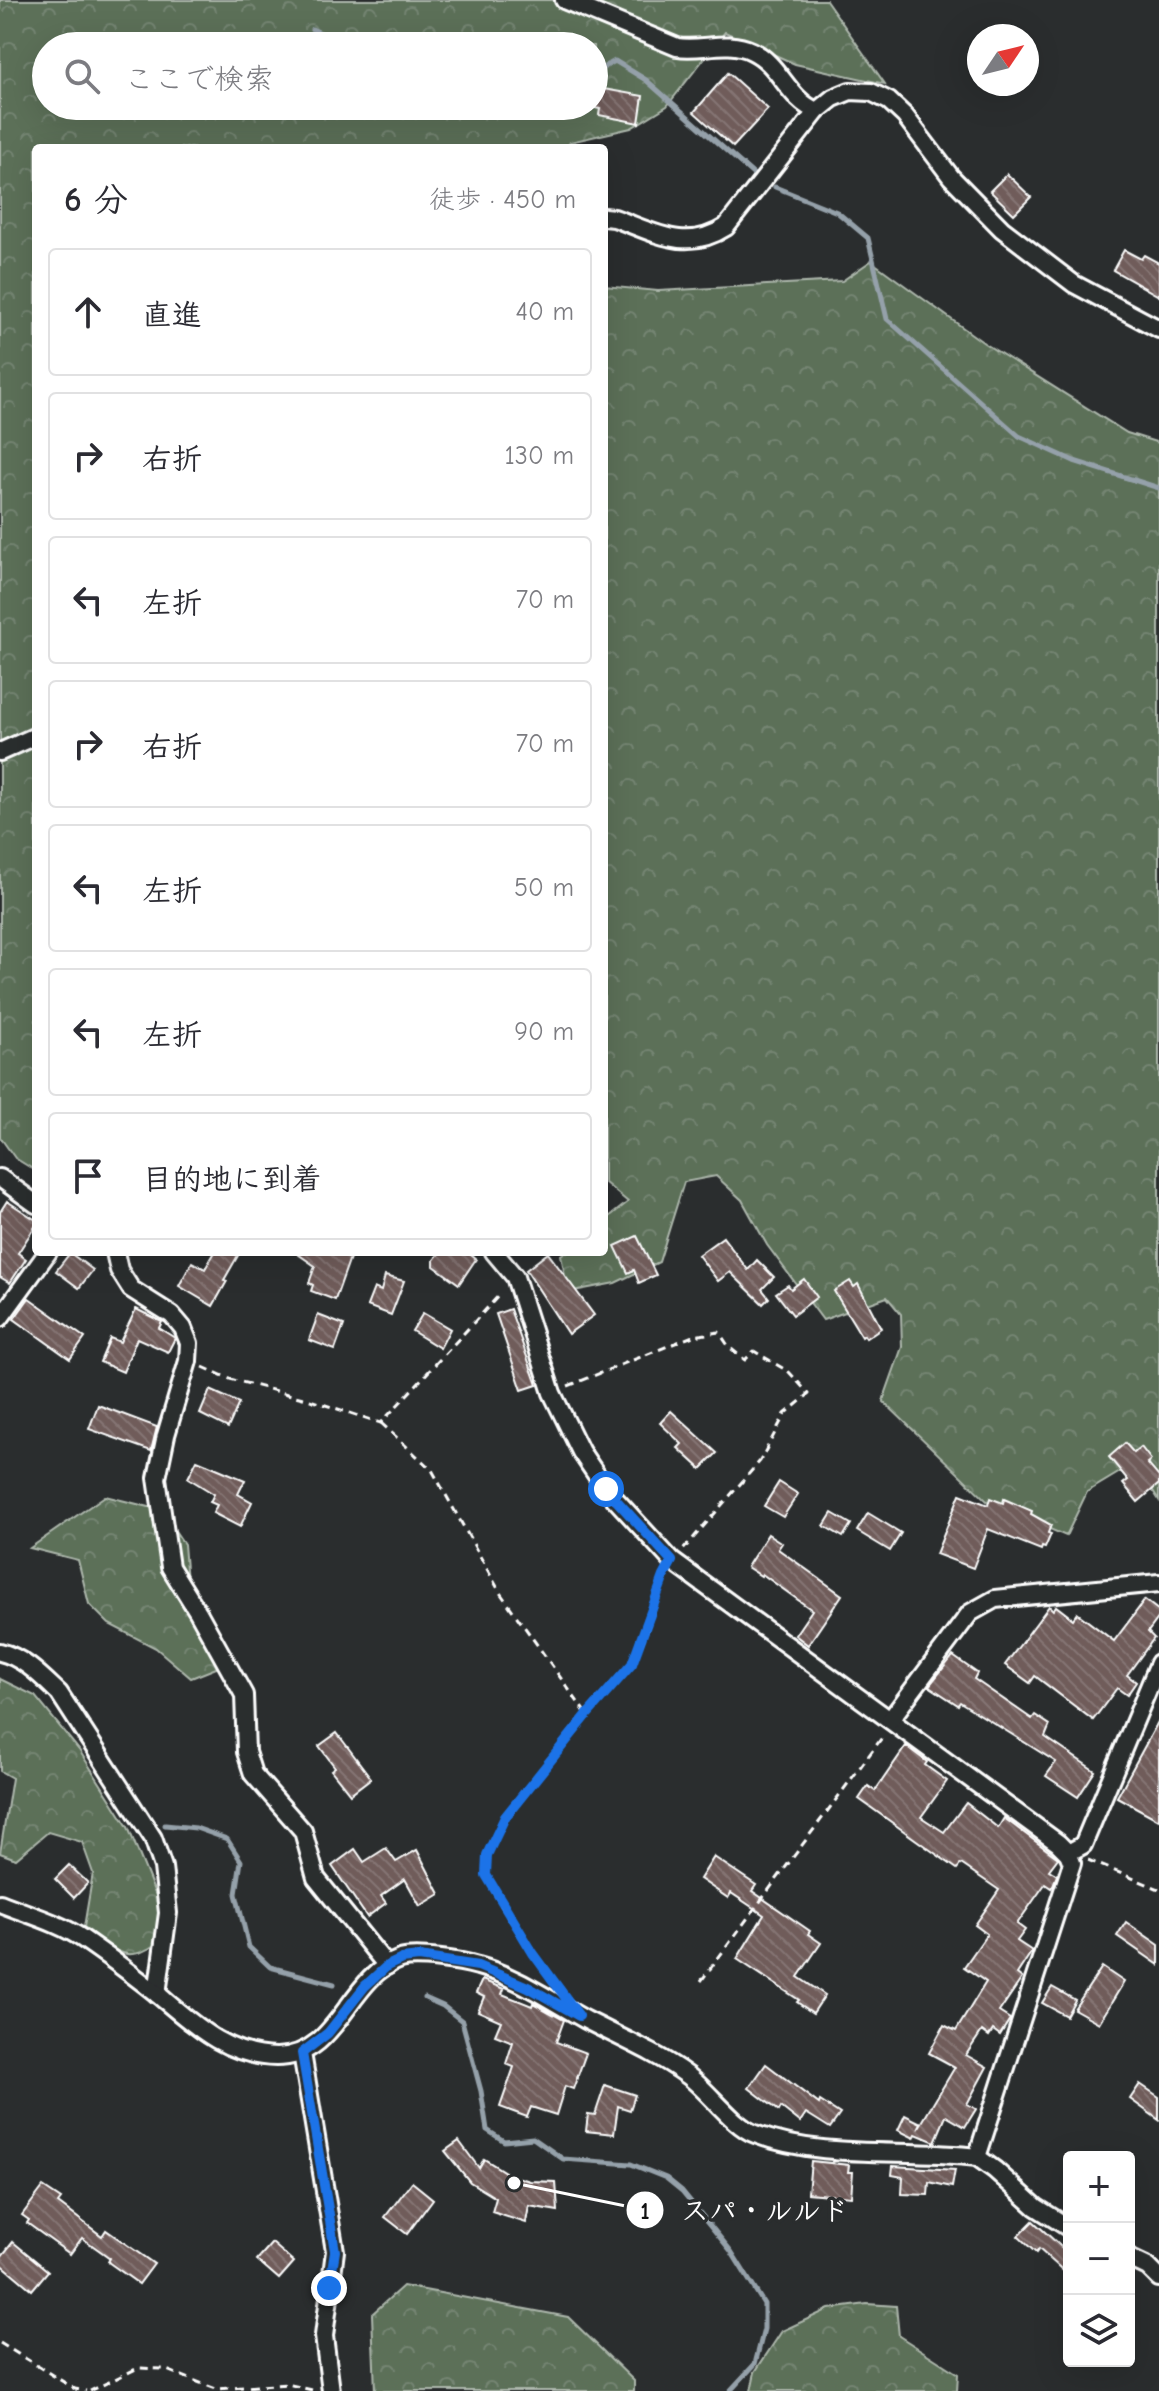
<!DOCTYPE html>
<html lang="ja">
<head>
<meta charset="utf-8">
<style>
	body { margin:0; font-family:"Comic Neue","Klee One",sans-serif; background:#f7f7f7; color:#2b2b33 }
	.controls { position:absolute; right:24px; bottom:24px; display:grid; overflow:hidden; border-radius:8px; box-shadow:0 8px 32px #0002 }
	.controls button { width:72px; height:72px; display:grid; place-items:center; padding:0; border:0; border-bottom:2px solid #e1e1e2; background:#fff; color:#2b2b33; font:40px sans-serif }
	.compass { position:absolute; left:967px; top:24px; width:72px; height:72px; border-radius:50%; background:#fff; box-shadow:0 8px 32px #0002; rotate:55deg }
	.stop { position:absolute; width:24px; height:24px; margin:-18px; border:6px solid #1a73e8; border-radius:50%; background:#fff }
	.stop.end { background:#1a73e8; border-color:#fff; box-shadow:0 2px 8px #0008 }
	.list { margin:0; padding:0; list-style:none }
	h2 { display:flex; justify-content:space-between; align-items:center; height:104px; margin:0; padding:0 32px; font-size:34px }
	h2 small { font-size:26px; font-weight:400; color:#7c7c81 }
	.list li { display:grid; grid-template-columns:52px 1fr auto; gap:24px; align-items:center; box-sizing:border-box; height:128px; margin:0 16px 16px; padding:0 16px; border:2px solid #e1e1e2; border-radius:8px }
	.list b { display:block; font-size:30px; white-space:nowrap }
	.list em { font-size:26px; font-style:normal; color:#7c7c81 }
	.icon { flex:none; width:44px; height:44px; fill:none; stroke:currentColor; stroke-width:2; stroke-linecap:round; stroke-linejoin:round }
	.map { position:relative; flex:none; width:1159px; height:2391px; overflow:hidden }
	.search { position:absolute; background:#fff; box-shadow:0 8px 32px #0002; left:32px; top:32px; width:576px; height:88px; display:flex; align-items:center; gap:20px; box-sizing:border-box; padding:0 28px; border-radius:44px; color:#7c7c81; font-size:30px }
	.panel { position:absolute; background:#fff; box-shadow:0 8px 32px #0002; left:32px; top:144px; width:576px; height:1112px; border-radius:8px }
	.map>svg:first-child { display:block }
	.forest { fill:url(#forest-crowns); stroke:#adb7ac; stroke-width:2; fill-rule:evenodd }
	.lines { fill:none; stroke-linecap:round; stroke-linejoin:round }
	.stream { stroke:#95a1aa; stroke-width:5 }
	.building { fill:url(#building-back-hatch); stroke:#fff; stroke-width:2 }
	.minor-casing { stroke:#fff; stroke-width:22 }
	.path { stroke:#fff; stroke-width:3; stroke-dasharray:8 6; stroke-linecap:butt }
	.minor { stroke:#2a2d2e; stroke-width:16 }
	.route { stroke:#1a73e8; stroke-width:10 }
	.leader { fill:none; stroke:#fff; stroke-width:3 }
	.callout-dot { fill:#fff; stroke:#2a2d2e; stroke-width:3 }
	.mark-label { font-size:24px; text-anchor:middle; font-weight:bold; fill:#111 }
	.callout-label { font-size:28px; text-anchor:middle; font-weight:bold; fill:#fff; stroke:#2a2d2e; stroke-width:7; stroke-linejoin:round; paint-order:stroke }
</style>
</head>
<body>
<div class="map">
<svg width="1159" height="2391" viewBox="0 0 1159 2391">
	<defs>
		<pattern id="forest-crowns" width="20" height="18" patternUnits="userSpaceOnUse" patternTransform="scale(2)"><rect width="20" height="18" fill="#5b6f59"/><path d="M2 6a3 3 0 1 1 6 0M12 15a3 3 0 1 1 6 0" fill="none" stroke="#748572"/></pattern>
		<pattern id="building-back-hatch" width="6" height="6" patternUnits="userSpaceOnUse" patternTransform="scale(2)"><rect width="6" height="6" fill="#6f5c5a"/><path d="M-1 5l2 2M0 0l6 6M5-1l2 2" fill="none" stroke="#857473"/></pattern>
	</defs>
	<rect width="100%" height="100%" fill="#2a2d2e"/>
	<filter id="ink" filterUnits="userSpaceOnUse"><feTurbulence type="fractalNoise" baseFrequency=".0125" numOctaves="2"/><feDisplacementMap in="SourceGraphic" scale="16" xChannelSelector="R" yChannelSelector="G"/><feConvolveMatrix kernelMatrix="1 2 1 2 8 2 1 2 1" color-interpolation-filters="sRGB"/></filter>
	<g filter="url(#ink)">
		<g class="forest">
			<path d="M0,0h826l59,84 -90,-20 -70,-32 -58,74 -36,22 -61,14 -3,6h-531v1023l-21,-13 -15,-21zM46,46h548v60h-548z"/>
			<path d="M871,261l113,82 143,90 32,10v1057l-24,-37 -48,29 -21,44 -77,-33 -106,-102 19,-54 -1,-33 -14,-17 -64,23 -56,-75 -25,-45 -26,-24 -32,6 -25,80 -44,21 -47,9 -7,-37 4,-3h39v-31l24,-19 -24,-20v-896l54,5 184,-10z"/>
			<path d="M105,1496l56,14 23,34 3,38 16,53 16,32 -28,11 -35,-30 -47,-24 -20,-20 -11,-44 -48,-12z"/>
			<path d="M0,1679l35,17 44,54 49,77 33,81 -5,36c-32,23 -44,3 -72,-17l9,-54 -11,-31 -34,-10 -32,27 -16,-6 12,-75 -12,-7z"/>
			<path d="M403,2286l165,31 66,64v10h-259l-3,-77z"/>
			<path d="M867,2304l29,2 3,30 59,38 -1,17h-206l4,-19 27,-41 47,-22z"/>
		</g>
		<g class="lines">
			<g class="stream">
				<path d="M312,29l37,17"/>
				<path d="M594,73l21,-12 31,19 108,95"/>
				<path d="M509,106l15,8 13,-8"/>
				<path d="M775,187l62,25 31,26 19,81 132,117 55,25 85,27"/>
				<path d="M165,1825l31,3 31,11 14,22 -5,33 13,53 21,20 64,17"/>
				<path d="M425,1998l18,8 19,15 19,70 6,39 17,11 29,-3 30,21 68,5 35,14 16,13 49,60 33,53v25l-9,35 -25,27"/>
			</g>
		</g>
		<g class="building">
			<path d="M728,73l40,36 -35,38 -39,-35z"/>
			<path d="M598,88l45,8 -4,27 -40,-8 1,-6 -5,-1z"/>
			<path d="M1007,174l24,23 -17,17 -24,-23z"/>
			<path d="M1124,250l17,9 3,-4 15,8v33l-46,-26z"/>
			<path d="M7,1201l29,19v5l-18,28 8,6 -16,24 -10,-6v-65z"/>
			<path d="M637,1236l19,39 -17,8 -5,-13 -6,3 -13,-27z"/>
			<path d="M723,1237l25,33 9,-10 17,17 -12,12 7,9 -6,6 -33,-32 -12,9 -20,-26z"/>
			<path d="M215,1252h25l-16,28 3,1 -14,25 -34,-20 13,-24 13,7z"/>
			<path d="M295,1252h57l-17,48 -24,-9 2,-6 -4,-2 6,-17z"/>
			<path d="M440,1252h27l9,7 -17,25 -25,-18v-6z"/>
			<path d="M70,1253l23,17 -14,18 -23,-17z"/>
			<path d="M548,1253l46,62 -26,19 -42,-64z"/>
			<path d="M385,1276l19,5 -13,34 -24,-9 7,-18 7,3z"/>
			<path d="M804,1279l13,18 -24,18 -17,-22 12,-8 3,4z"/>
			<path d="M850,1281l4,6 4,-3 23,44 -15,10 -2,-3 -2,2 -28,-46z"/>
			<path d="M29,1298l56,40 -15,21 -56,-40z"/>
			<path d="M136,1309l26,13 -3,6 16,10 -7,14 -31,-14 -14,34 -23,-10 10,-24 10,4z"/>
			<path d="M510,1309l27,76 -15,5 -26,-76z"/>
			<path d="M423,1313l27,16 -10,19 -28,-17z"/>
			<path d="M318,1315l26,10 -9,25 -26,-10z"/>
			<path d="M210,1390l29,13 -11,25 -28,-14z"/>
			<path d="M98,1405l59,22 -6,24 -62,-22z"/>
			<path d="M671,1411l46,42 -16,16 -23,-21 4,-4 -22,-21z"/>
			<path d="M1125,1443l9,10 7,-6 10,13 -4,3 12,14v7l-21,18 -15,-18 5,-4 -19,-23z"/>
			<path d="M197,1460l48,20 -7,14 14,8 -12,25 -27,-14 4,-8 -7,-3 4,-8 -26,-16z"/>
			<path d="M779,1482l19,12 -15,23 -19,-11z"/>
			<path d="M960,1494l28,11 2,-7 13,5 1,-4 28,12 -1,3 20,11 -3,8 3,1 -6,14 -3,-1 -1,3 -53,-21 -15,39 -37,-14z"/>
			<path d="M832,1513l19,11 -8,13 -19,-11z"/>
			<path d="M868,1513l33,20 -11,18 -33,-20z"/>
			<path d="M768,1534l14,9 -4,6 64,46 -34,50 -13,-10 17,-25 -50,-36 -1,2 -14,-9z"/>
			<path d="M1145,1600l14,11v6l-11,15 6,6 -27,37 9,7 -9,13 -10,-7 -24,32 -58,-44 -5,7 -25,-18 44,-59 4,4 3,-4 17,13 4,-6 37,28z"/>
			<path d="M953,1656l24,17 -3,6 58,40 3,-4 15,10 -5,12 50,34 -17,26 -32,-21 10,-14 -96,-60 -2,3 -29,-19z"/>
			<path d="M1159,1720v100l-42,-23z"/>
			<path d="M337,1733l34,45 -21,16 -19,-24 4,-3 -16,-21z"/>
			<path d="M906,1746l21,16 -2,3 22,16 -26,36 23,15 22,-29 32,25 6,-10 54,40 -9,12 8,5 -4,10 -2,3 -6,-4 -28,40 8,6 -8,11 15,10 -15,23 5,4 -23,34 11,7 -10,16 -7,-5 -4,6 -7,-5 -16,24 21,12 -20,37 9,5 -11,18 -19,-11 -11,26 -19,-8 -2,4 -16,-8 7,-15 16,8 -3,6 37,-62 -26,-14 15,-28 12,6 30,-49 -22,-15 23,-33 -12,-9 24,-35 -38,-26 -4,5 -98,-70 9,-13 7,5z"/>
			<path d="M386,1848l10,14 21,-12 23,44 -20,12 -15,-27 -24,17 5,7 -19,14 -35,-51 23,-17 9,13z"/>
			<path d="M714,1857l42,28 -4,6 58,40 -2,3 13,9 -23,34 27,18 -12,18 -16,-11 2,-2 -62,-41 27,-44 -33,-22 -3,5 -28,-19z"/>
			<path d="M69,1865l19,18 -14,15 -19,-19z"/>
			<path d="M1126,1922l33,23v20l-42,-29z"/>
			<path d="M1102,1967l22,15 -25,41 -25,-14z"/>
			<path d="M482,1980l22,9 -2,5 30,12 1,-3 31,17 -8,22 30,11 -13,36 -8,-3 -9,29 -25,-8 -4,10 -27,-10 14,-40 -8,-3 7,-22 -18,-7 6,-14 -23,-10 6,-14 -8,-4z"/>
			<path d="M1052,1987l23,13 -9,16 -24,-13z"/>
			<path d="M766,2064l53,40 1,-3 20,13 -10,14 -24,-15 -6,9 -19,-15 -2,4 -30,-23z"/>
			<path d="M1140,2084l19,13v23l-29,-21z"/>
			<path d="M605,2085l30,10 -5,15 -12,-4 -4,28 -28,-3 2,-17 7,1z"/>
			<path d="M459,2141l20,27 5,-9 26,16 20,6 26,1 2,29 -29,-5 -3,17 -34,-11 4,-14 -26,-16 -25,-31z"/>
			<path d="M811,2161l38,4 -1,7h5l-2,25 -43,-4z"/>
			<path d="M893,2166l62,4 -3,17 -23,-5 -1,13 -26,-1 1,-17 -11,-2z"/>
			<path d="M412,2182l21,17 -26,35 -22,-17z"/>
			<path d="M43,2187l18,12 -3,4 44,33 4,-6 48,34 -15,20 -31,-22 2,-4 -28,-20 -12,16 -43,-31 2,-3 -7,-5z"/>
			<path d="M1033,2221l36,33v22l-30,-27 -3,4 -18,-17z"/>
			<path d="M13,2242l35,29 -16,19 -32,-27v-5z"/>
			<path d="M272,2243l22,19 -15,17 -22,-19z"/>
		</g>
		<g class="lines">
			<g class="minor-casing">
				<g id="minor">
					<path d="M564,0l113,47c25,4 50,-8 75,4 28,13 36,49 65,60"/>
					<path d="M604,217l10,1c40,14 72,35 112,9l91,-116 16,-13 17,-7 21,1 18,9 16,15 46,61 51,52 72,55 85,45"/>
					<path d="M0,752l36,-16"/>
					<path d="M0,1178l36,26"/>
					<path d="M115,1252l4,18 12,19 41,26 11,13 6,15 -1,18 -22,74 -9,43 13,89 28,45 46,83 2,57 7,22 50,57 13,47 71,88"/>
					<path d="M494,1252l21,25 37,116 29,59 25,37 66,72 386,282 10,10 4,10 -95,294"/>
					<path d="M0,1318l48,-66"/>
					<path d="M0,1652c23,5 42,25 59,41l94,145 10,29 5,46 -11,81"/>
					<path d="M890,1720l80,-107 25,-14 164,-16"/>
					<path d="M1068,1853l15,-8 76,-182"/>
					<path d="M0,1903c27,11 60,20 83,36 25,17 50,36 73,54 36,30 69,63 120,64 63,0 71,-79 124,-98 17,-5 61,2 78,7 38,10 73,35 108,54 33,17 71,33 101,55 21,15 46,51 68,59 69,26 149,14 222,23l18,13 41,37 33,21"/>
					<path d="M302,2053l33,198 -11,85 7,55"/>
					<path d="M1129,2258l19,9 11,11"/>
				</g>
			</g>
			<g class="path">
				<path d="M203,1367l27,12 77,20 74,24 120,-130"/>
				<path d="M568,1386l125,-50 26,-4 10,15 16,13 9,-9 35,21 20,22 -24,20 -25,47 -77,89"/>
				<path d="M381,1423l51,47 69,124 86,121"/>
				<path d="M1088,1860l71,29"/>
				<path d="M553,1980c-13,-17 -65,-91 -67,-108 -4,-50 112,-163 144,-206 13,-17 26,-68 35,-91"/>
				<path d="M701,1981l183,-246"/>
				<path d="M0,2343l75,46 11,2"/>
				<path d="M90,2391l48,-23 26,1 52,20 71,-5 25,6"/>
			</g>
			<use href="#minor" class="minor"/>
		</g>
	</g>
	<g class="lines" filter="url(#ink)">
		<path class="route" d="M329,2288l6,-37 -33,-198 26,-20 37,-47 22,-20 15,-7 17,-2 59,9 50,21 51,29 -46,-63 -47,-78 1,-20 18,-38 82,-102 45,-51 32,-88 8,-15 -66,-72"/>
	</g>
	<path class="leader" d="M514 2183L645 2210"/>
	<g class="callout-dot">
		<circle cx="514" cy="2183" r="8"/>
		<circle cx="645" cy="2210" r="20"/>
	</g>
	<g class="mark-label">
		<text x="645" y="2219">1</text>
	</g>
	<g class="callout-label">
		<text x="765" y="2220">スパ・ルルド</text>
	</g>
</svg>
<div class="controls">
<button>+</button>
<button>−</button>
<button><svg class="icon" aria-label="layers" viewBox="0 0 24 24"><path d="M12 4l9 5-9 5-9-5zM3 14l9 5 9-5"/></svg></button>
</div>
<svg class="compass" viewBox="-18 -18 36 36"><path d="M0-13l5 13h-10z" fill="#e53935"/><path d="M0 13l5-13h-10z" fill="#7c7c81"/></svg>
<div class="stop" style="left:606px;top:1489px"></div>
<div class="stop end" style="left:329px;top:2288px"></div>
<div class="search"><svg class="icon" aria-label="search" viewBox="0 0 24 24"><circle cx="10" cy="10" r="6"/><path d="M15 15l6 6"/></svg>ここで検索</div>
<section class="panel">
<h2>6 分<small>徒歩 · 450 m</small></h2>
<ul class="list">
<li><svg class="icon" aria-label="ahead" viewBox="0 0 24 24"><path d="M12 20V5M6 11l6-6 6 6"/></svg><div><b>直進</b></div><em>40 m</em></li>
<li><svg class="icon" aria-label="right" viewBox="0 0 24 24"><path d="M7 20v-9h11M14 6l5 5-5 5"/></svg><div><b>右折</b></div><em>130 m</em></li>
<li><svg class="icon" aria-label="left" viewBox="0 0 24 24"><path d="M17 20v-9H6M10 6l-5 5 5 5"/></svg><div><b>左折</b></div><em>70 m</em></li>
<li><svg class="icon" aria-label="right" viewBox="0 0 24 24"><path d="M7 20v-9h11M14 6l5 5-5 5"/></svg><div><b>右折</b></div><em>70 m</em></li>
<li><svg class="icon" aria-label="left" viewBox="0 0 24 24"><path d="M17 20v-9H6M10 6l-5 5 5 5"/></svg><div><b>左折</b></div><em>50 m</em></li>
<li><svg class="icon" aria-label="left" viewBox="0 0 24 24"><path d="M17 20v-9H6M10 6l-5 5 5 5"/></svg><div><b>左折</b></div><em>90 m</em></li>
<li><svg class="icon" aria-label="arrive" viewBox="0 0 24 24"><path d="M6 21V4h12l-3 4 3 4H6"/></svg><div><b>目的地に到着</b></div></li>
</ul>
</section>
</div>
</body>
</html>
